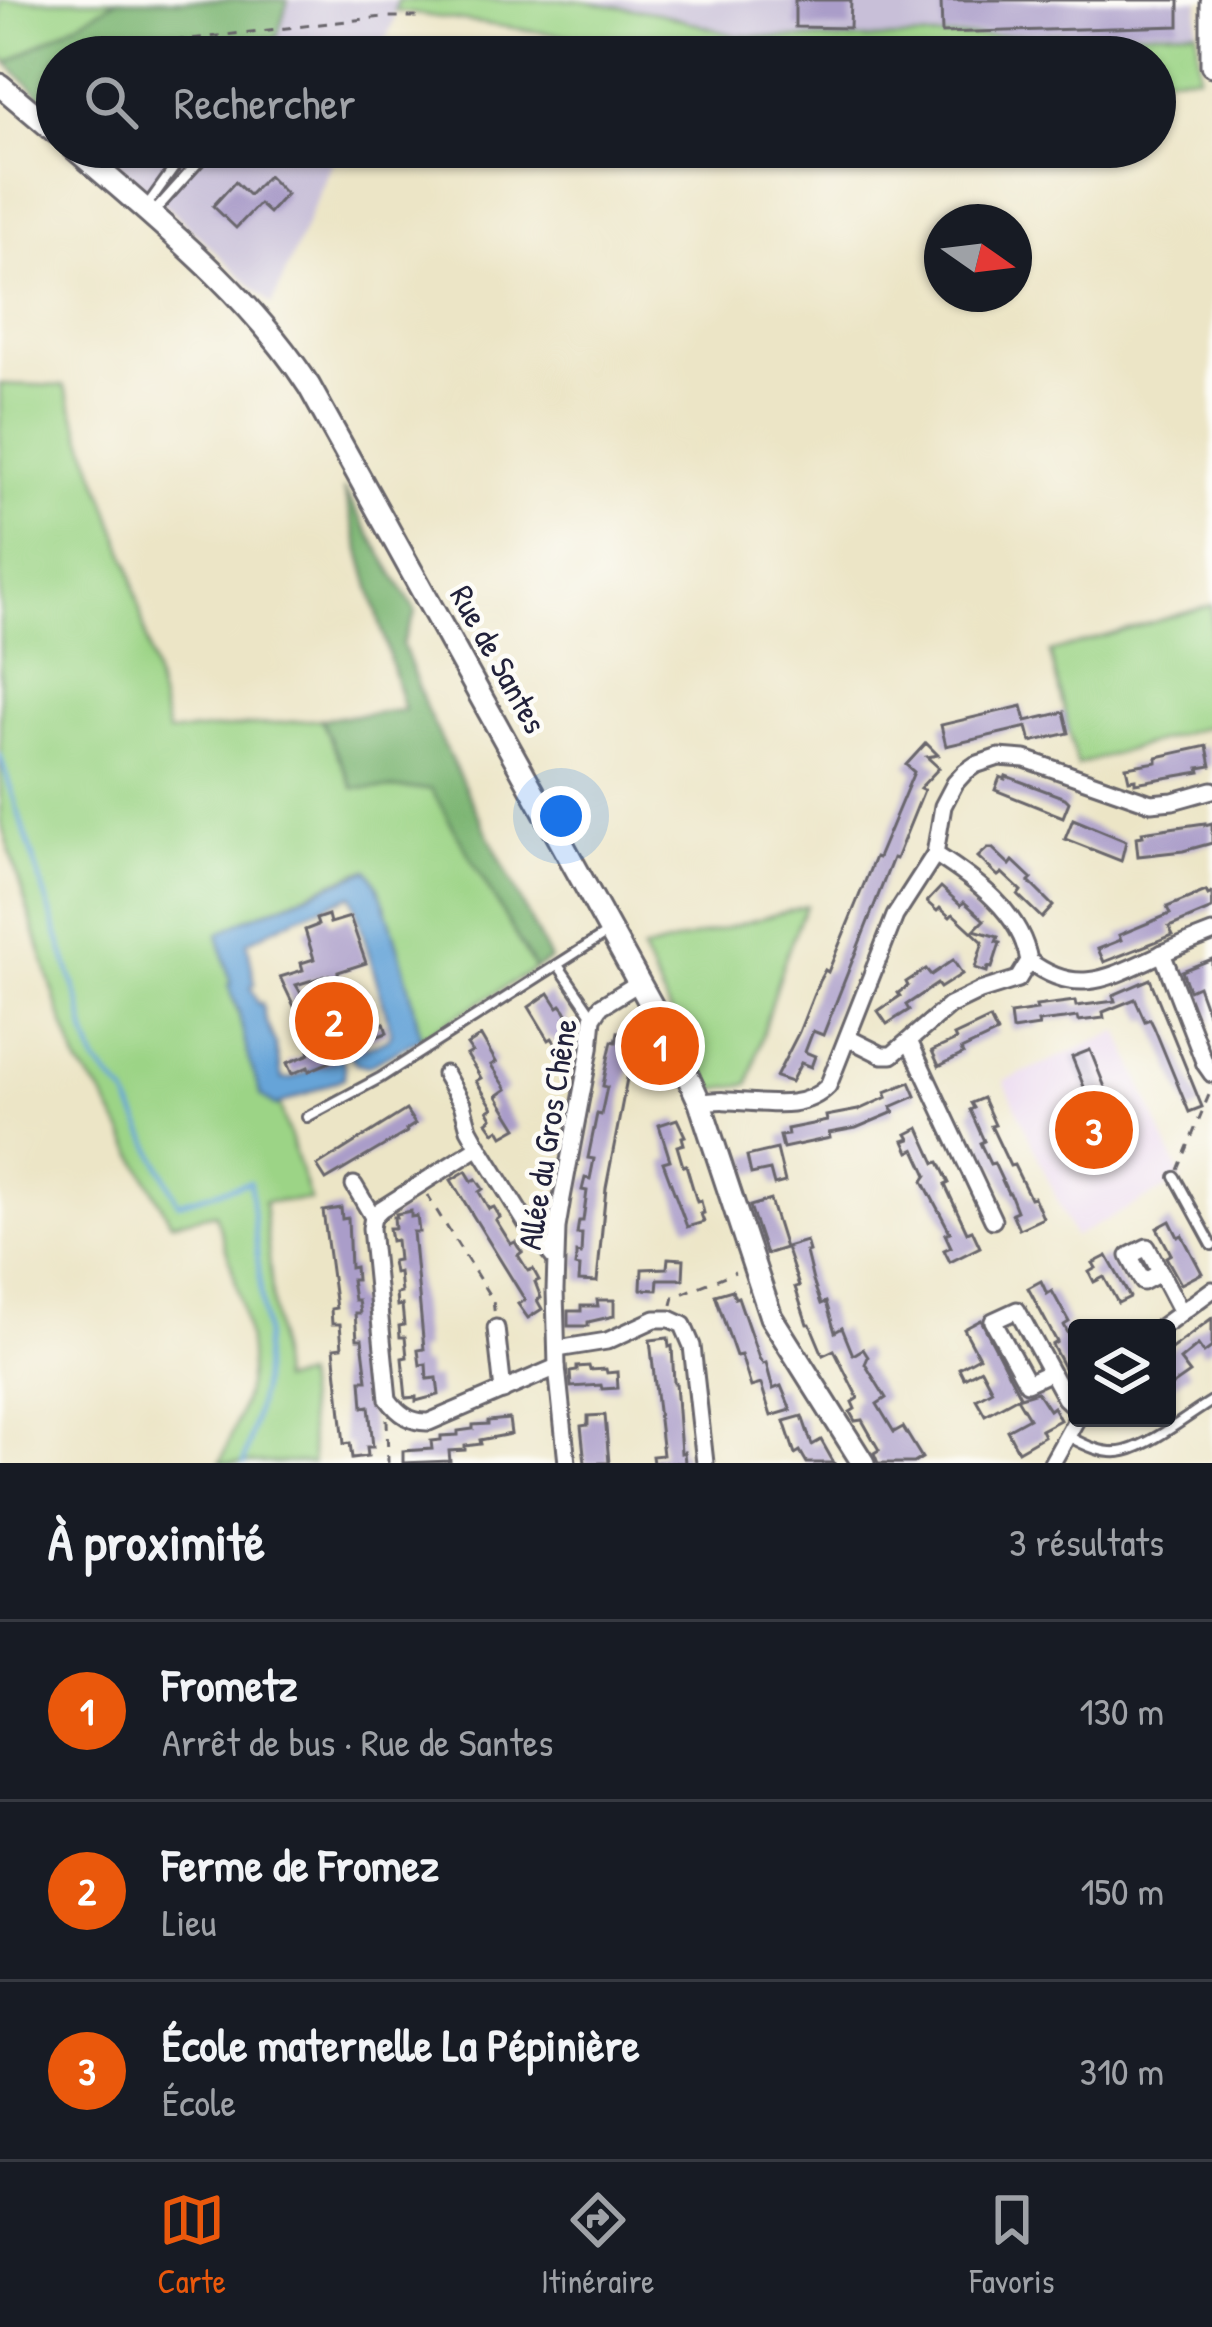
<!DOCTYPE html>
<html lang="fr">
<head>
<meta charset="utf-8">
<style>
	body { margin:0; font-family:"Patrick Hand",sans-serif; background:#242831; color:#f1f3f6 }
	.controls { position:absolute; right:36px; bottom:36px; display:grid; overflow:hidden; border-radius:12px; box-shadow:0 3px 9px #0004 }
	.controls button { width:108px; height:108px; display:grid; place-items:center; padding:0; border:0; border-bottom:3px solid #363941; background:#171b24; color:#f1f3f6; font:60px sans-serif }
	.compass { position:absolute; left:924px; top:204px; width:108px; height:108px; border-radius:50%; background:#171b24; box-shadow:0 3px 9px #0004; rotate:104deg }
	.you { position:absolute; left:561px; top:816px; width:42px; height:42px; margin:-30px; border:9px solid #fff; border-radius:50%; background:#1a73e8; box-shadow:0 0 0 18px #1a73e833 }
	.badge { display:grid; place-items:center; width:78px; height:78px; border-radius:50%; background:#ea580c; color:#fff; font-size:39px; font-weight:700 }
	.pin { position:absolute; translate:-50% -50%; border:6px solid #fff; box-shadow:0 3px 12px #0006 }
	.list { margin:0; padding:0; list-style:none }
	h2 { display:flex; justify-content:space-between; align-items:center; height:156px; margin:0; padding:0 48px; font-size:51px }
	h2 small { font-size:39px; font-weight:400; color:#9ea1a6 }
	.list li { display:grid; grid-template-columns:78px 1fr auto; gap:36px; align-items:center; box-sizing:border-box; height:180px; padding:0 48px; border-top:3px solid #363941 }
	.list b { display:block; font-size:45px; white-space:nowrap }
	.list p { margin:0; font-size:39px; white-space:nowrap; color:#9ea1a6 }
	.list em { font-size:39px; font-style:normal; color:#9ea1a6 }
	.icon { flex:none; width:66px; height:66px; fill:none; stroke:currentColor; stroke-width:2; stroke-linecap:round; stroke-linejoin:round }
	.map { position:relative; flex:none; width:1212px; height:1463px; overflow:hidden }
	.search { position:absolute; background:#171b24; box-shadow:0 3px 9px #0004; left:36px; right:36px; top:36px; height:132px; display:flex; align-items:center; gap:30px; box-sizing:border-box; padding:0 42px; border-radius:66px; color:#9ea1a6; font-size:45px }
	.sheet { height:696px; background:#171b24 }
	nav { display:flex; justify-content:space-around; align-items:center; box-sizing:border-box; height:168px; border-top:3px solid #363941; background:#171b24; font-size:33px; color:#9ea1a6 }
	nav a { display:grid; justify-items:center; gap:6px }
	nav .on { color:#ea580c }
	.map>svg:first-child { display:block }
	.built { fill:#e7d2ef }
	.industrial { fill:#c8bfd8 }
	.green { fill:#9cd486; stroke:#5f7b60; stroke-width:3 }
	.forest { fill:#7db673; stroke:#506c57; stroke-width:3 }
	.water { fill:#66a4d8; stroke:#44638a; stroke-width:3 }
	.lines { fill:none; stroke-linecap:round; stroke-linejoin:round }
	.stream { stroke:#66a4d8; stroke-width:4.5 }
	.building { fill:#aa9dc9 }
	.lane-casing { stroke:#69666c; stroke-width:14 }
	.street-casing { stroke:#69666c; stroke-width:21 }
	.secondary-casing { stroke:#69666c; stroke-width:27 }
	.path { stroke:#69666c; stroke-width:3; stroke-dasharray:9 9; stroke-linecap:butt }
	.lane { stroke:#fff; stroke-width:8 }
	.street { stroke:#fff; stroke-width:15 }
	.secondary { stroke:#fff; stroke-width:21 }
	.labels { text-anchor:middle; dominant-baseline:central; stroke-width:9; stroke-linejoin:round; paint-order:stroke }
	.street-label { font-size:33px; fill:#22223b; stroke:#fdfcf7 }
</style>
</head>
<body>
<div class="map">
<svg width="1212" height="1463" viewBox="0 0 1212 1463">
	<rect width="100%" height="100%" fill="#fdfcf7"/>
	<filter id="ink" filterUnits="userSpaceOnUse"><feTurbulence type="fractalNoise" baseFrequency=".00833" numOctaves="2"/><feDisplacementMap in="SourceGraphic" scale="24" xChannelSelector="R" yChannelSelector="G"/><feConvolveMatrix kernelMatrix="1 2 1 2 8 2 1 2 1" color-interpolation-filters="sRGB"/></filter>
	<filter id="wash" filterUnits="userSpaceOnUse"><feTurbulence type="fractalNoise" baseFrequency=".004" numOctaves="4" result="noise"/><feDisplacementMap in="SourceGraphic" scale="48" xChannelSelector="R" yChannelSelector="G"/><feGaussianBlur stdDeviation="2.7" result="paint"/><feColorMatrix in="noise" values="0 0 0 0 0 0 0 0 0 0 0 0 0 0 0 0 0 1.4 0 .05"/><feComposite in="paint" operator="in"/></filter>
	<g filter="url(#wash)">
		<rect width="100%" height="100%" fill="#ece5c6"/>
		<path class="built" d="M1119,1031l63,149 -108,57 -70,-156z"/>
		<g class="industrial">
			<path d="M288,0h110l-4,21 -16,36h-273l141,-13 31,-6z"/>
			<path d="M576,0h623l-2,30 -357,10 -104,-4 -78,-23z"/>
			<path d="M97,147h242l-67,158 -101,-95z"/>
		</g>
		<g class="green">
			<path d="M0,0h118l-111,63 -7,-9z"/>
			<path d="M398,0h178l83,13 77,23 104,4 357,-10 2,45 -44,1v-19h-491l-55,-15 -214,-31z"/>
			<path d="M0,384l64,2 66,181 38,166 153,-14 33,69h77l104,181 -115,69c-3,-27 -36,-152 -52,-168l-10,2 -114,48 -15,66c2,11 7,18 10,29 7,27 14,54 23,81l18,10 30,94 -46,2 16,179 23,-4 10,86h-93c14,-34 32,-72 29,-110 -4,-48 -20,-95 -34,-140l-44,10 -69,-129 -23,-28 -19,-53 -60,-193z"/>
			<path d="M1212,605v120l-135,40 -27,-113z"/>
			<path d="M806,906c-26,57 -41,117 -57,178l-43,6 -64,-139z"/>
		</g>
		<g class="forest">
			<path d="M118,0h170l-11,38c-71,14 -148,19 -220,19v55l-50,-49z"/>
			<path d="M343,489l73,123 -14,32 26,69 122,247 -15,9 -104,-180 -78,-1 -32,-69 83,-9z"/>
		</g>
		<path class="water" d="M368,870c16,16 49,141 52,168l-52,28 -12,-3 -7,-9 37,-14 5,-5v-5l-39,-135 -53,21 -52,26 8,42 -4,3 7,17 4,-1 3,17 10,23 7,36h8l52,-21 3,9 -1,11 -68,28 -15,-10 -13,-40 -10,-46 -10,-25 3,-2 -13,-49 26,-14z"/>
		<g class="lines">
			<path class="stream" d="M0,755l80,249 6,30 10,29 30,32 52,108 72,-21 15,151 -4,57 -17,73"/>
		</g>
		<g id="blocks">
			<g class="building">
				<path d="M795,0h56l-1,28 -55,-1z"/>
				<path d="M941,0h238v26l-237,7z"/>
				<path d="M268,176l18,18 -17,19 -10,-9 -23,24 -23,-22 22,-24 14,13z"/>
				<path d="M1022,706l4,15 38,-9 5,21 -38,9 -4,-15 -81,19 -5,-21z"/>
				<path d="M926,743l12,12 -11,2 12,11 -19,20 4,2 -28,69 -3,-1 -70,177 -10,-4 -8,21 10,4 -4,11 -10,-4 -10,19 -15,-5 23,-45 20,-51 6,-11 3,2 47,-115 3,1 36,-86 -8,-7z"/>
				<path d="M1207,746l4,20 -12,2 1,4 -65,11v-4l-6,1 -3,-13 31,-5v-5z"/>
				<path d="M1006,776l59,22 4,4 -6,15 -68,-27 5,-13 5,2z"/>
				<path d="M1073,819l53,22 -5,20 -56,-22z"/>
				<path d="M1205,823v2l7,-2v20l-29,8 -45,5 -2,-19 7,-1 -1,-4z"/>
				<path d="M988,848h4l18,17 3,-4 19,18 -3,3 24,24 -11,12 -24,-23 3,-4 -19,-18 -4,3 -20,-19z"/>
				<path d="M941,887l20,18 3,-3 20,18 -10,10 24,7 -2,5 4,1 -8,25 -4,-1 -1,5 -12,-4 8,-26 -30,-28 -3,3 -10,-9 -3,3 -10,-9z"/>
				<path d="M1206,891l2,4 4,-2v16l-43,18 4,8 -69,27 -6,-13 23,-9 -2,-5 51,-21 -3,-7z"/>
				<path d="M328,915l2,8 20,-6 16,46 -28,9 1,6 -9,2 -1,-5 -33,10 38,63 18,-7 -2,-6 34,-12 3,10 -23,8v7l-15,6 -40,17 -1,-4 -16,7 -5,-11 23,-9 -1,-3 5,-3 -34,-71 23,-7 -2,-7 13,-4 -9,-29 13,-5 -2,-6z"/>
				<path d="M1212,959v63h-1l-13,-36 -9,4 -7,-19z"/>
				<path d="M953,960l9,14 -22,14 -3,-4 -19,13 -12,8 3,5 -22,14 -9,-13 22,-15 -2,-3 10,-7 -2,-4 20,-13 5,6z"/>
				<path d="M1150,979l52,128 -13,5 -35,-85 -4,-8 -5,2 -10,-22 -32,13 1,6 -26,3 -1,-4 -13,2 -26,3 1,4 -27,4 -2,-16 27,-4 -1,-4 39,-5 1,5 39,-5 -2,-6z"/>
				<path d="M549,993l9,14 3,-2 4,5 3,6 -3,2 9,14 -4,3 6,8 -4,3 4,6 -11,6 -13,-20 -3,2 -20,-33z"/>
				<path d="M990,1019l7,14 -36,17 2,4 -24,12 -7,-15 24,-11 -2,-4z"/>
				<path d="M618,1032l17,4 -3,16 6,1 -3,16 -6,-1 -23,120 -9,94 -18,-1 1,-14 -5,-1 1,-7v-6l5,1 1,-20h-5l1,-7 1,-6h4l4,-30 -5,-1 3,-12 5,1 4,-20 -6,-1 9,-44 4,1 6,-28 -4,-1 6,-32 3,-13 4,1z"/>
				<path d="M481,1036l15,26 -5,3 16,24 -10,7 20,32 -14,8 -4,-7 -5,3 -7,-10 5,-4 -4,-7 5,-3 -17,-27 5,-3 -14,-23 5,-3 -5,-7z"/>
				<path d="M1090,1050l41,102v4l-12,5h-5l-42,-104z"/>
				<path d="M910,1082l6,14 -25,11 3,5 -38,16 -27,5 1,5 -47,10 -3,-12 8,-1 -1,-6 40,-8 -1,-5 32,-6 29,-13 -2,-5z"/>
				<path d="M983,1098l12,27 -4,1 19,40 4,-1 16,33 4,-1 9,21 -24,11 -7,-16 5,-2 -7,-18h-2l-14,-30 -4,1 -10,-21 4,-2 -14,-31 4,-2 -3,-5z"/>
				<path d="M406,1110l9,14 -9,6 1,2 -81,48 -9,-14z"/>
				<path d="M677,1119l8,17 -3,1 2,7 -7,2 6,20 3,-1 11,37 4,-1 3,12 -3,1 3,8 -17,5 -24,-65 7,-2 -11,-35z"/>
				<path d="M919,1128l16,35 4,-1 10,21 -4,2 22,47 5,-2 8,17 -30,15 -6,-12 7,-3 -6,-13 5,-2 -27,-51 4,-6 -12,-26 -6,3 -5,-11 6,-2 -3,-5z"/>
				<path d="M777,1149l8,33 -11,3 -4,-15 -19,4 -4,-18z"/>
				<path d="M466,1171l6,10 4,-2 7,10 -4,3 10,17 5,-2 6,10 -4,3 15,24 4,-2 3,5 4,5 -4,3 10,16 5,-2 6,11 -4,2 6,16 -4,2 5,9 -14,9 -10,-14 7,-4 -74,-120z"/>
				<path d="M770,1200l15,48 -19,6 -16,-48z"/>
				<path d="M341,1208l1,11 6,-1 2,50 5,-1 1,13h-5l3,20h4l2,13h-5l2,26h5l5,41h-6l2,27 6,-1 4,41h-6l1,9 -16,2 -2,-15 -6,1 -10,-96 8,-1 -2,-23h-8l-1,-15 5,-1 -13,-97z"/>
				<path d="M411,1211v6l6,-1 2,16h-6l11,117 -6,1 2,15 6,-1 1,15 10,-1 2,17 -23,6v-4l-10,1 -4,-40 5,-1 -2,-20h-5l-1,-11 5,-1 -2,-20 -5,1 -1,-12 5,-1 -2,-21 -5,1 -2,-12 6,-1 -2,-20 -5,1 -2,-13h6l-1,-11h3l-1,-3z"/>
				<path d="M1170,1221l8,16 4,-2 20,38 -21,11 -15,-27 5,-3 -14,-26z"/>
				<path d="M806,1241l3,10 -3,1 7,29 8,23 5,-2 9,30 7,-4 11,27 10,-6 5,8 -3,7 21,34 -9,6 17,28 9,-5 19,31 -8,5h-36l-4,-10 5,-3 -17,-30 -7,1 -5,-9 5,-3 -3,-7 6,-4 -24,-48 -11,5 -13,-31h-3l-12,-37 4,-1 -13,-39z"/>
				<path d="M1107,1256l23,41 -12,6 -14,-26 -10,5 -5,-10 7,-4 -3,-5z"/>
				<path d="M668,1258l16,1 -1,20h-25l-1,11 -16,-1 1,-20 25,-1z"/>
				<path d="M1041,1281l6,13 5,-3 17,31 -5,3 13,25v23l-8,4 -17,-32 5,-3 -29,-54z"/>
				<path d="M732,1290l3,8 3,-1 21,61 4,6 3,-1 7,26 8,-3 10,24 -20,6 -10,-32 -10,3 -10,-32 -5,1 -21,-61z"/>
				<path d="M597,1300h17v16l-26,6v4h-20v-15h13v-5h17z"/>
				<path d="M1212,1318v29l-8,6 -6,-8 -18,15 10,13 -23,16v-37z"/>
				<path d="M981,1320l39,76 -35,19 -9,-16 16,-9 -11,-21 -17,9 -5,-10 20,-11 -15,-28z"/>
				<path d="M668,1338l1,9 3,-1 2,37h2l5,70 3,-1 1,11h-32l-1,-7 11,-1 -13,-115z"/>
				<path d="M589,1366l1,4 16,-1 1,4 10,-1 1,16 -16,1 -1,-4 -30,2 -1,-15 7,-1v-4z"/>
				<path d="M1037,1392l12,18 4,-3 7,13 -19,10 3,6 -26,15 -11,-21 22,-12 -12,-20z"/>
				<path d="M605,1415l4,48h-24l-4,-37 7,-1v-9z"/>
				<path d="M802,1416l10,29 9,-5 13,23h-27l-7,-12 -5,3 -11,-33z"/>
				<path d="M509,1419l2,15 -31,6 1,4 -16,2v4l-16,1 1,10 -47,2v-12l29,-2 -1,-8 10,-1v-4l17,-1v-4l15,-2v-4l15,-1v-3z"/>
			</g>
		</g>
	</g>
	<g filter="url(#ink)">
		<use href="#blocks" fill-opacity="0" stroke="#69666c" stroke-width="3"/>
		<g class="lines">
			<g class="lane-casing">
				<g id="lane">
					<path d="M148,204l41,-57"/>
					<path d="M153,213l59,-66"/>
					<path d="M558,965l35,51"/>
					<path d="M307,1117l73,-39 227,-145"/>
					<path d="M1175,1177l37,68"/>
					<path d="M1068,1436c16,9 38,20 57,15 28,-7 62,-35 87,-50"/>
				</g>
			</g>
			<g class="street-casing">
				<g id="street">
					<path d="M935,854c39,25 86,58 94,107"/>
					<path d="M1162,953l43,111 7,10"/>
					<path d="M1029,961c44,33 74,20 119,-1 21,-10 43,-19 64,-27"/>
					<path d="M848,1038l34,17h10l57,-49 31,-15 38,-12 11,-18"/>
					<path d="M909,1041l84,179"/>
					<path d="M445,1074l17,30 7,25 10,18 49,79 27,33"/>
					<path d="M700,1103c40,-10 95,17 128,-17l67,-170 40,-62 8,-48 12,-23 10,-11 10,-7 24,-8 26,2 126,44 22,-2 39,-11"/>
					<path d="M479,1147l-98,62 -8,8 -2,11 17,171c10,14 22,24 41,23l128,-55"/>
					<path d="M354,1185l19,32"/>
					<path d="M1160,1273l-17,9 -14,-26 18,-9 34,65"/>
					<path d="M496,1328l7,63"/>
					<path d="M1160,1328l52,-38"/>
					<path d="M557,1349l50,-8 48,-22h15l13,6 9,21 13,117"/>
					<path d="M1051,1372l-24,11 -34,-62 24,-11 48,88 12,11"/>
					<path d="M567,1463l-10,-96 -2,-76 2,-63 5,-30 28,-149 3,-31 8,-12 39,-24"/>
					<path d="M1052,1463l25,-45"/>
				</g>
			</g>
			<g class="secondary-casing">
				<g id="secondary">
					<path d="M1212,3v62"/>
					<path d="M0,85l57,48"/>
					<path d="M73,147c85,74 174,144 236,239l365,660 26,57 71,214 92,146"/>
				</g>
			</g>
			<g class="path">
				<path d="M88,57l40,-15 19,2 235,-27h35"/>
				<path d="M49,108l8,-9"/>
				<path d="M1178,1170l33,-80"/>
				<path d="M427,1195l66,106 2,16"/>
				<path d="M672,1305l2,-8 61,-25"/>
				<path d="M387,1419l1,44"/>
			</g>
			<use href="#lane" class="lane"/>
			<use href="#street" class="street"/>
			<use href="#secondary" class="secondary"/>
		</g>
	</g>
	<g class="labels">
		<g class="street-label">
			<text transform="translate(499 659) rotate(61)">Rue de Santes</text>
			<text transform="translate(547 1134) rotate(-81)">Allée du Gros Chêne</text>
		</g>
	</g>
</svg>
<div class="controls">
<button><svg class="icon" aria-label="layers" viewBox="0 0 24 24"><path d="M12 4l9 5-9 5-9-5zM3 14l9 5 9-5"/></svg></button>
</div>
<svg class="compass" viewBox="-18 -18 36 36"><path d="M0-13l5 13h-10z" fill="#e53935"/><path d="M0 13l5-13h-10z" fill="#9ea1a6"/></svg>
<div class="you"></div>
<div class="pin badge" style="left:660px;top:1046px">1</div>
<div class="pin badge" style="left:334px;top:1021px">2</div>
<div class="pin badge" style="left:1094px;top:1130px">3</div>
<div class="search"><svg class="icon" aria-label="search" viewBox="0 0 24 24"><circle cx="10" cy="10" r="6"/><path d="M15 15l6 6"/></svg>Rechercher</div>
</div>
<section class="sheet">
<h2>À proximité<small>3 résultats</small></h2>
<ul class="list">
<li><span class="badge">1</span><div><b>Frometz</b><p>Arrêt de bus · Rue de Santes</p></div><em>130 m</em></li>
<li><span class="badge">2</span><div><b>Ferme de Fromez</b><p>Lieu</p></div><em>150 m</em></li>
<li><span class="badge">3</span><div><b>École maternelle La Pépinière</b><p>École</p></div><em>310 m</em></li>
</ul>
</section>
<nav>
<a class="on"><svg class="icon" aria-label="map" viewBox="0 0 24 24"><path d="M3 6l6-2 6 2 6-2v14l-6 2-6-2-6 2zM9 4v14M15 6v14"/></svg>Carte</a>
<a><svg class="icon" aria-label="directions" viewBox="0 0 24 24"><path d="M12 3l9 9-9 9-9-9zM9 14v-3h6M13 9l2 2-2 2"/></svg>Itinéraire</a>
<a><svg class="icon" aria-label="saved" viewBox="0 0 24 24"><path d="M7 4h10v16l-5-4-5 4z"/></svg>Favoris</a>
</nav>
</body>
</html>
